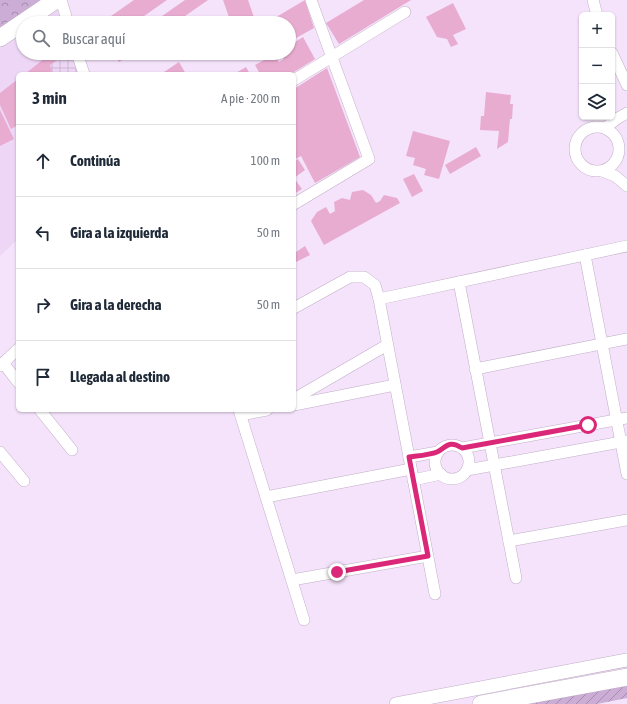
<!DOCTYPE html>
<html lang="es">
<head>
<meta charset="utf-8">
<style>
	body { margin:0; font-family:"Asap Condensed",sans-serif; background:#f6f6f7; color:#1f2937 }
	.controls { position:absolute; right:12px; top:12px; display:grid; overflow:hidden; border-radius:6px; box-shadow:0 1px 3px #0004 }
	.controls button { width:36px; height:36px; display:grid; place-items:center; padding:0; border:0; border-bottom:1px solid #e0e1e3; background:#fff; color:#1f2937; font:20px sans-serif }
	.stop { position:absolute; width:12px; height:12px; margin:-9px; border:3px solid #db2777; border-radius:50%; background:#fff }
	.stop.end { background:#db2777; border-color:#fff; box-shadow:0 1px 4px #0008 }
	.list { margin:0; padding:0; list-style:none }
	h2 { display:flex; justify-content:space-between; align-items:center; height:52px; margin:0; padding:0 16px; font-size:17px }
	h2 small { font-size:13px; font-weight:400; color:#747a83 }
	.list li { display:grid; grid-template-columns:26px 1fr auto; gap:12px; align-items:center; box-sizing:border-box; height:72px; padding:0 16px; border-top:1px solid #e0e1e3 }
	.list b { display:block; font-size:15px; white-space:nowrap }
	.list em { font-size:13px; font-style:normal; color:#747a83 }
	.icon { flex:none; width:22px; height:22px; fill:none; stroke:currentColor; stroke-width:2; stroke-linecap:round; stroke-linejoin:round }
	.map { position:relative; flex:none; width:627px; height:704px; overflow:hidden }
	.search { position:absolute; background:#fff; box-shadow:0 1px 3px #0004; left:16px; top:16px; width:280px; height:44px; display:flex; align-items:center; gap:10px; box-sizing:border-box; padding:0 14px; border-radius:22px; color:#747a83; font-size:15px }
	.panel { position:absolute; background:#fff; box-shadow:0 1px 3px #0004; left:16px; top:72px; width:280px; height:340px; border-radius:6px }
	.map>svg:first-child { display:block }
	.built { fill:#eed7f6 }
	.industrial { fill:url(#industrial-grid) }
	.forest { fill:url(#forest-crowns) }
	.garden { fill:url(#garden-furrows) }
	.building { fill:#e8acd1 }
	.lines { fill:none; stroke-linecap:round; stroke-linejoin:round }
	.minor-casing { stroke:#c0afc6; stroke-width:12 }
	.tertiary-casing { stroke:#c0afc6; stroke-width:14 }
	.primary-casing { stroke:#c0afc6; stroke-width:18 }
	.minor { stroke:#fff; stroke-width:11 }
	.tertiary { stroke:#fff; stroke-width:13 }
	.primary { stroke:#fff; stroke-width:17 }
	.route { stroke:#db2777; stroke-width:5 }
</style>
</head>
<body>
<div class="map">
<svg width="627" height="704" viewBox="0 0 627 704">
	<defs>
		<pattern id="industrial-grid" width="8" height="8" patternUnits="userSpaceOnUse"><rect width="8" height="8" fill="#eed7f6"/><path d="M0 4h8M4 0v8" fill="none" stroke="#ccb8d3"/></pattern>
		<pattern id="forest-crowns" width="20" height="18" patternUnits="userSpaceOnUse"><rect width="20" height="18" fill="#cbadd5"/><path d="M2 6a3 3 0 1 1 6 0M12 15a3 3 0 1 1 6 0" fill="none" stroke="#a58dad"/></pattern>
		<pattern id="garden-furrows" width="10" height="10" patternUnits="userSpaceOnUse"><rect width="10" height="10" fill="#cbadd5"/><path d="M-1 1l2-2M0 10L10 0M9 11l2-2" fill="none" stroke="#a58dad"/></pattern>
	</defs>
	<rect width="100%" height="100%" fill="#f5e3fb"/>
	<path class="built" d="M54,0l8,23h-39v30h50l6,21h-61v165l-18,17v-225z"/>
	<path class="industrial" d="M51,53h21l6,21h-36z"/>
	<path class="forest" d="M0,0h52l-52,39z"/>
	<path class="garden" d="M627,684v14l-30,6h-79z"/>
	<g class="building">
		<path d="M134,0h33l-33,23h-33z"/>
		<path d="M185,0h23l-33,23h-23z"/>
		<path d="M223,0h25l8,23h-25z"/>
		<path d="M305,0l9,28 -25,14v-19h-23z"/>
		<path d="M364,0h47l-72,44 -13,-21z"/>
		<path d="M453,3l13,26 -13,6 5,9 -7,3 -4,-8 -10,-2 -11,-20z"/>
		<path d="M303,37l12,22 -24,15h-31l-5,-9 20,-11 4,8 5,-3 -3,-6h8v-7z"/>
		<path d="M51,53h5l3,6 -9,6 2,6 -5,3h-22z"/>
		<path d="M113,53h19l-13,9z"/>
		<path d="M179,62l7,12h-25z"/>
		<path d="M246,67l4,7h-16z"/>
		<path d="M327,68l33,89 -45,26 -14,-27 -7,4v-71z"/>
		<path d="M18,79v46l-7,4 -11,-24v-12z"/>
		<path d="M486,92l25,3 -1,9h3l-1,15h-2l-2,23 -11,7 2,-18 -19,-1 1,-14h3z"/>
		<path d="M0,110l14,29 -14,7z"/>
		<path d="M413,131l37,10 -11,38 -15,-4 2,-6 -13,-4 2,-7 -9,-2z"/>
		<path d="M476,147l5,9 -31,18 -5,-9z"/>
		<path d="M298,159l7,11 -11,8 8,11 -8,5v-32z"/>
		<path d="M414,174l9,17 -11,6 -9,-18z"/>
		<path d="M363,190l8,5 5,8 4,-2 4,-6 13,3 3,5 -76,42 -13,-24 6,-9 9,-5 4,7 5,-3 -1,-9 8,-4 8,2 2,-8z"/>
		<path d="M305,246l5,9 -16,8v-14l2,3z"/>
	</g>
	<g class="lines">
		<g class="minor-casing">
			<g id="minor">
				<path d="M61,0l7,23"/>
				<path d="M593,0l4,15"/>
				<path d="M77,53l7,21"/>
				<path d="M612,53l15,32"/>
				<path d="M294,80l111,-68"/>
				<circle cx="597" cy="149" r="22"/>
				<path d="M605,128l13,-10 9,-5"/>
				<path d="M602,171l13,5 12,10"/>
				<path d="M294,204l75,-45 -58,-159"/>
				<path d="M585,255l42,219"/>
				<path d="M459,282l57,296"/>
				<path d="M379,299l248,-53"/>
				<path d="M294,308l56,-31h14l11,8 4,14 56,295"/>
				<path d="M3,363l15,19"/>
				<path d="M0,366l18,-17"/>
				<path d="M475,369l152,-30"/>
				<path d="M294,399l93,-54"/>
				<path d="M294,405l101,-20"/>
				<path d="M40,410l32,40"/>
				<path d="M239,410l65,210"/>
				<path d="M241,415l26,-5"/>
				<circle cx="452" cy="462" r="17"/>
				<path d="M462,448l165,-30"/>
				<path d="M0,452l24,29"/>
				<path d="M409,457l29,-5"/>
				<path d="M467,470l160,-29"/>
				<path d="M413,480l28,-6"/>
				<path d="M266,497l145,-28"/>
				<path d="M509,541l118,-21"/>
				<path d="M292,580l136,-24"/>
			</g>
		</g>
		<g class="tertiary-casing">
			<path id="tertiary" d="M396,704l231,-44"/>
		</g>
		<g class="primary-casing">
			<g id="primary">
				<path d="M0,38l56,-38"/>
				<path d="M481,704l146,-27"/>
			</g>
		</g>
		<use href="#minor" class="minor"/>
		<use href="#tertiary" class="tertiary"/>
		<use href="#primary" class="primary"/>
	</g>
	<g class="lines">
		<path class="route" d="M337,572l91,-16 -19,-99c7,-1 21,-2 28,-5 9,-4 11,-13 25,-4l126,-23"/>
	</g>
</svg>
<div class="controls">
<button>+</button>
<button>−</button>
<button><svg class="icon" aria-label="layers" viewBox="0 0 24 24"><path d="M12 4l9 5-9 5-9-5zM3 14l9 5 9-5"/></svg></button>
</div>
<div class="stop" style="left:588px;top:425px"></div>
<div class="stop end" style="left:337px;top:572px"></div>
<div class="search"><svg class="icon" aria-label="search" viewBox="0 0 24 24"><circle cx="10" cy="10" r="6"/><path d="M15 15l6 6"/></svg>Buscar aquí</div>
<section class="panel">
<h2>3 min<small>A pie · 200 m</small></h2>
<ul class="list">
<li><svg class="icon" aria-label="ahead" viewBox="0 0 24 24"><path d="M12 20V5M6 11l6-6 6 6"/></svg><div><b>Continúa</b></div><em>100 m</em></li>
<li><svg class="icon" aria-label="left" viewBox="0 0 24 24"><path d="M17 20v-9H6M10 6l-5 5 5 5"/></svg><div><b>Gira a la izquierda</b></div><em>50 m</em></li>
<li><svg class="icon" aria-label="right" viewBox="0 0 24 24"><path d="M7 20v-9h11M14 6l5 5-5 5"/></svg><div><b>Gira a la derecha</b></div><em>50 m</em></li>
<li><svg class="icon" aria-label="arrive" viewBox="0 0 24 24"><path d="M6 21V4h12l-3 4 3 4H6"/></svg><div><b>Llegada al destino</b></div></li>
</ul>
</section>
</div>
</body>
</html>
